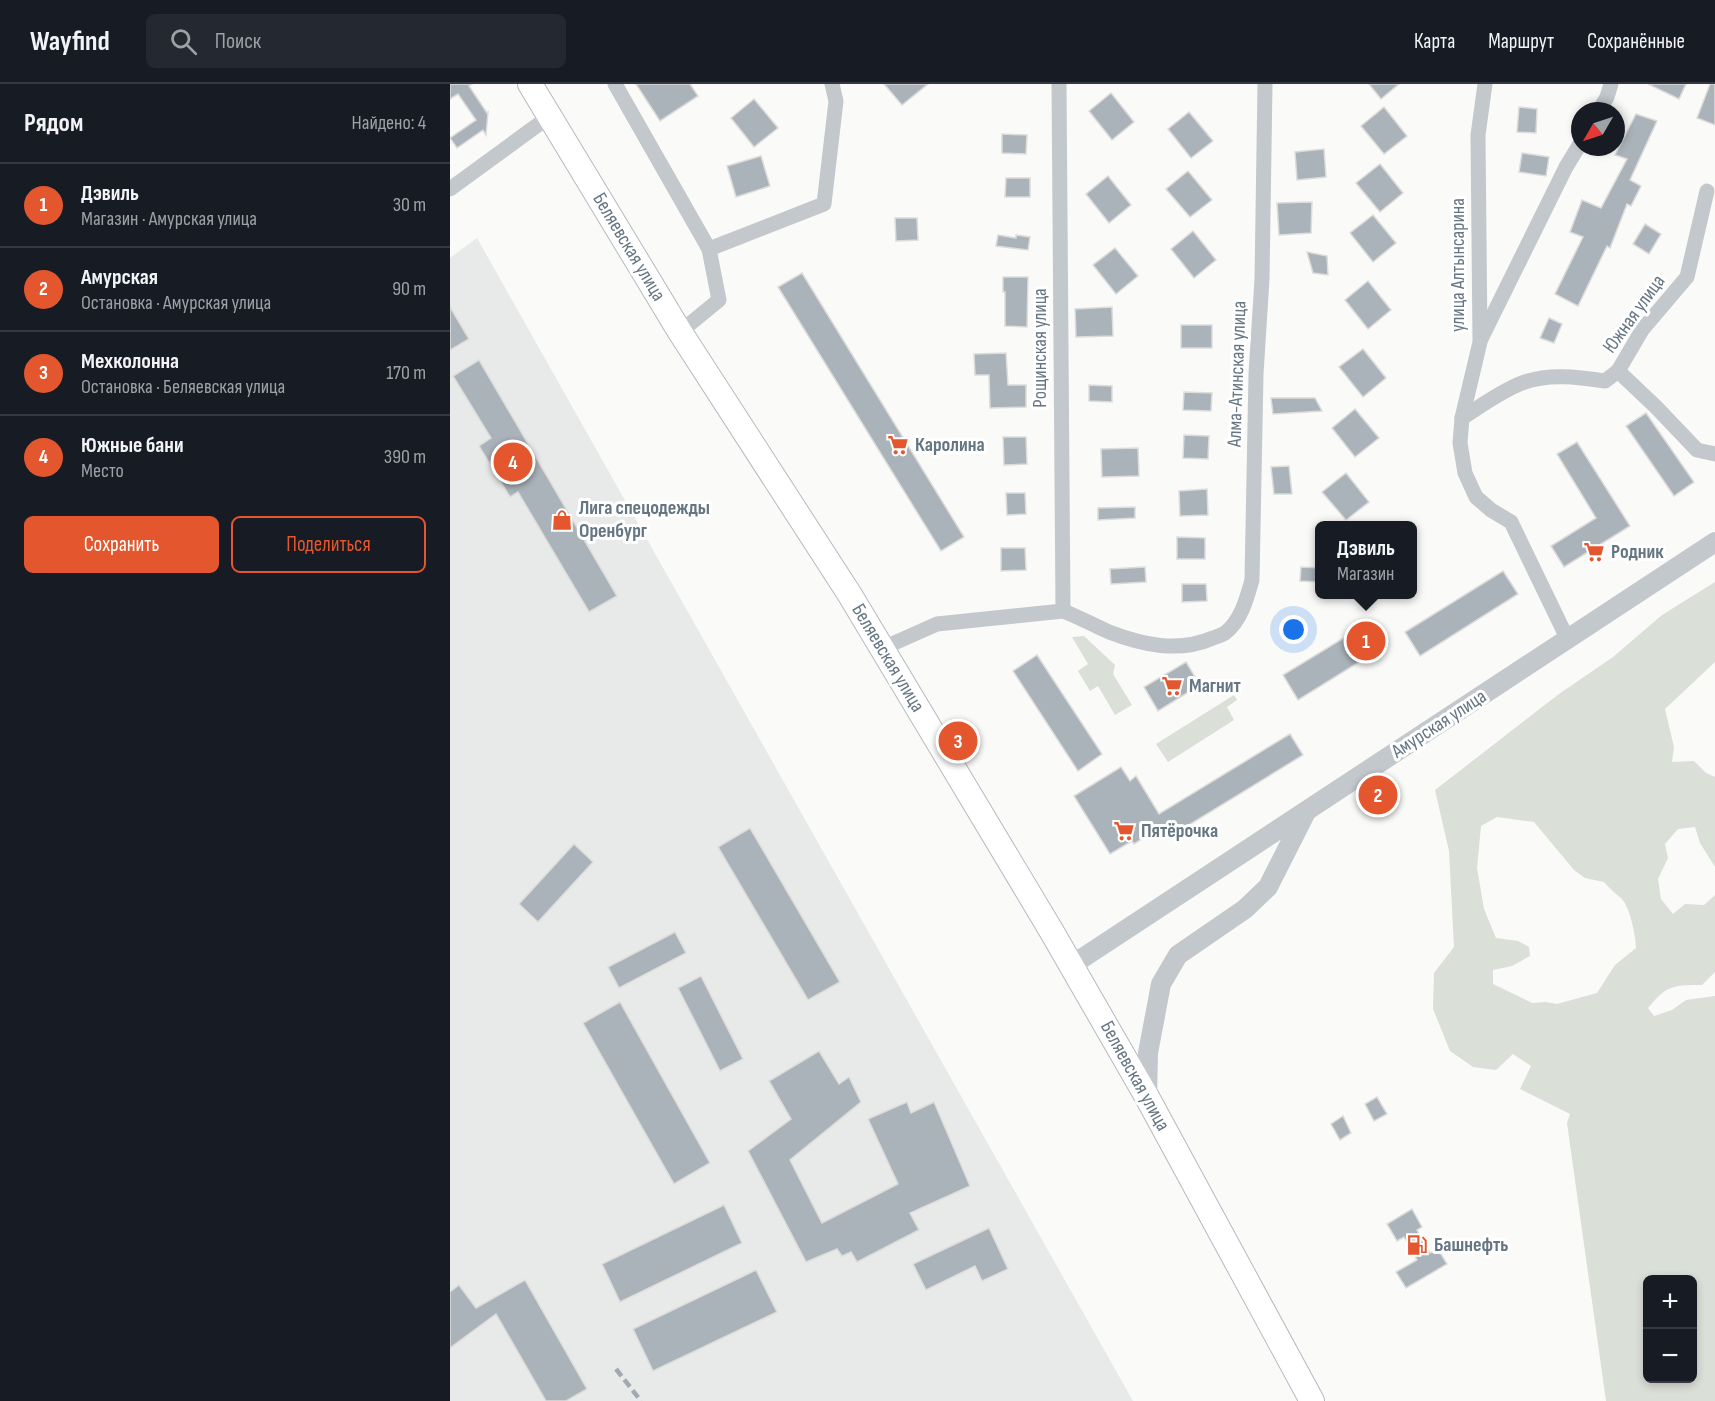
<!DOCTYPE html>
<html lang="ru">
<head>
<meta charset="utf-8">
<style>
	body { margin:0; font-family:"Sofia Sans Condensed",sans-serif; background:#242831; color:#f1f3f6 }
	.controls { position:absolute; right:18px; bottom:18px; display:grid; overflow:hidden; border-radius:9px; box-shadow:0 3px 9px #0003 }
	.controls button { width:54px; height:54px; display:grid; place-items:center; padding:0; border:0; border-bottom:2px solid #363941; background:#171b24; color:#f1f3f6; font:30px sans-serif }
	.compass { position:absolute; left:1121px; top:18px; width:54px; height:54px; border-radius:50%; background:#171b24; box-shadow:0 3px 9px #0003; rotate:231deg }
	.you { position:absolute; left:844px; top:546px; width:21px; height:21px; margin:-15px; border:4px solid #fff; border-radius:50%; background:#1a73e8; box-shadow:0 0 0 9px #1a73e833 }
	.badge { display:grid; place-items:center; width:39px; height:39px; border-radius:50%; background:#e4572e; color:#fff; font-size:20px; font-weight:700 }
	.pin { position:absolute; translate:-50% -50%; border:3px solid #fff; box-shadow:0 2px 6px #0006 }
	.popup { position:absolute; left:865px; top:437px; width:102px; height:78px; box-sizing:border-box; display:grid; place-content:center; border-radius:9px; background:#171b24; filter:drop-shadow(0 2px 4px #0005); font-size:20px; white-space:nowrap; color:#9ea1a6 }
	.popup b { font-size:22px; color:#f1f3f6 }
	.popup::after { content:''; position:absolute; left:50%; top:100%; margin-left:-12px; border:12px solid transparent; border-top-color:#171b24 }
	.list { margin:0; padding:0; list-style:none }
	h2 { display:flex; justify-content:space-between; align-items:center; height:78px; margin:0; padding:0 24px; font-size:26px }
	h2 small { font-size:20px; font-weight:400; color:#9ea1a6 }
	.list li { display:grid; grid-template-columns:39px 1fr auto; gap:18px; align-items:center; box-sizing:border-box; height:84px; padding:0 24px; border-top:2px solid #363941 }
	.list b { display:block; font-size:22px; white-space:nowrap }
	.list p { margin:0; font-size:20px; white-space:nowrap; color:#9ea1a6 }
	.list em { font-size:20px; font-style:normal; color:#9ea1a6 }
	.actions { display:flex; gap:12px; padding:18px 24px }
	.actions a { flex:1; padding:14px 0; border:2px solid #e4572e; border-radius:9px; text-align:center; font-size:21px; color:#e4572e }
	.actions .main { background:#e4572e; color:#fff }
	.icon { flex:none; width:33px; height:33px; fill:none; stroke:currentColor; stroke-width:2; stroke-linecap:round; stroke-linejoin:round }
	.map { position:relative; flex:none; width:1265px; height:1317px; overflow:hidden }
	header { display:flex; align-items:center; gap:36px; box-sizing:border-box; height:84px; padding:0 30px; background:#171b24; border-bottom:2px solid #363941 }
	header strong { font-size:28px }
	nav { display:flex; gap:33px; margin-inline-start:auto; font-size:21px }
	.search { width:420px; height:54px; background:#242831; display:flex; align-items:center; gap:15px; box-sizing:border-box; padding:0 21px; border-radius:9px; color:#9ea1a6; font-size:22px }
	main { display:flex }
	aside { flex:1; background:#171b24 }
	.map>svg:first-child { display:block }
	.built { fill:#e8e9e9 }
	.green { fill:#dadfd7; fill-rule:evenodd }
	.building { fill:#aab3b9; stroke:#dcdcda; stroke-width:1.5 }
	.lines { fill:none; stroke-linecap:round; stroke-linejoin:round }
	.primary-casing { stroke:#b5babe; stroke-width:26 }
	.minor { stroke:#c3c8cc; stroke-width:15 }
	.tertiary { stroke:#c3c8cc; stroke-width:20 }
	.primary { stroke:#fff; stroke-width:24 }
	.rail { stroke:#a2aab0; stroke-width:4.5; stroke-dasharray:9 4.5; stroke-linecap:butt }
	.labels { text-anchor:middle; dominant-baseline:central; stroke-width:6; stroke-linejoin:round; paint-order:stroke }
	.street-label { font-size:20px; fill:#657683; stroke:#fff }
	.poi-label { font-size:20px; font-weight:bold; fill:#657683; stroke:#fff; text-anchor:start }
</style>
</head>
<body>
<header>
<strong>Wayfind</strong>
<div class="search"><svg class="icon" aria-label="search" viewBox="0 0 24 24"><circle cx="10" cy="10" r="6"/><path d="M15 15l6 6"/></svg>Поиск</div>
<nav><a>Карта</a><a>Маршрут</a><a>Сохранённые</a></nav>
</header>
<main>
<aside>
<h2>Рядом<small>Найдено: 4</small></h2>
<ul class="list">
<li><span class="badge">1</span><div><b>Дэвиль</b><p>Магазин · Амурская улица</p></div><em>30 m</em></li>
<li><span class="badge">2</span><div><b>Амурская</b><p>Остановка · Амурская улица</p></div><em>90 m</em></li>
<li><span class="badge">3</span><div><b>Мехколонна</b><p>Остановка · Беляевская улица</p></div><em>170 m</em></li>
<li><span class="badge">4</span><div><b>Южные бани</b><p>Место</p></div><em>390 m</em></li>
</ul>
<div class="actions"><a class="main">Сохранить</a><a>Поделиться</a></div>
</aside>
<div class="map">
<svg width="1265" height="1317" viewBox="0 0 1265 1317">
	<rect width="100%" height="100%" fill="#fafaf8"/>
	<path class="built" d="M27,154l656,1163h-683v-1143z"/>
	<g class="green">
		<path d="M1265,498v80l-50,47 9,38 -2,15 22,-1 12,12 9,4v90l-15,-24 -5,-16 -17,2 -13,15 3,14 -10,21 3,20 12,15 12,-10 19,1 11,-10v77l-13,13c-29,0 -35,0 -54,23l6,8 18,-6 14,-10 29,-4v405h-109l-39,-278 3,-9 -50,-25 11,-23 -18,-12 -17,16 -23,-3 -23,-16 -17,-42 1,-36 20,-26 -5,-96 -14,-61 124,-96 54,-37 49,-42zM1047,733l37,5 40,48 11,8 19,4c6,7 11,11 17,16 9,8 15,39 15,50l-21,17 -18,28 -40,11 -12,-2 -13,1 -39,-19v-14l19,-4 18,-10 -1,-9 -11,-6 -22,-3 -12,-29 -7,-41 4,-42zM1198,1196h44v98h-44z"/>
		<path d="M634,552l31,29 -2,9 19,31 -17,10 -17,-29 -8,5 -12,-20 10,-7 -16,-27z"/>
		<path d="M784,611l3,5 -10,7 7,13 -66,42 -12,-18z"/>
	</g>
	<g class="building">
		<path d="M0,0h22l-3,2 18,27 1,-1 -2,23 -3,-5 -26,18 -7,-10 26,-18 -18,-26 -8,5z"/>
		<path d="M186,0h54l8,12 -38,25z"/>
		<path d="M434,0h44l-26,21z"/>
		<path d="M919,0h30l-18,15z"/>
		<path d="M1198,0h38l-7,15z"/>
		<path d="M1260,0h5v41l-18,-7z"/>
		<path d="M661,9l23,29 -22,18 -23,-29z"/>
		<path d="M304,15l24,29 -24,19 -23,-29z"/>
		<path d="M934,23l23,29 -23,18 -23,-28z"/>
		<path d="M1069,23l18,2 -1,24 -19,-1z"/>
		<path d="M739,28l24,29 -22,17 -23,-29z"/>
		<path d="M1186,30l21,7 -27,59 11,6 -10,20 -4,-2 -17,44 -3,-2 -29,60 -23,-12 28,-57 -13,-5 12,-32 19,8 26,-49 -12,-4z"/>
		<path d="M552,50l25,1 -1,19 -24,-1z"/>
		<path d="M874,65l2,28 -29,3 -2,-28z"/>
		<path d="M1072,69l27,4 -3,19 -27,-4z"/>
		<path d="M311,72l9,30 -34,11 -9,-31z"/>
		<path d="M930,80l23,29 -23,19 -24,-29z"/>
		<path d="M738,87l24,29 -22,17 -24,-28z"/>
		<path d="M658,92l23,29 -22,18 -23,-29z"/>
		<path d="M556,94h24v19h-25z"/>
		<path d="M862,118l-1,31 -32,2 -2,-32z"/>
		<path d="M923,131l23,28 -23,19 -23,-29z"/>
		<path d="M445,134h22l1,22 -22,1z"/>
		<path d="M1195,140l16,10 -12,20 -16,-10z"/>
		<path d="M743,147l23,29 -22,18 -23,-29z"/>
		<path d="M548,151l18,3v-3l14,2 -2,13 -32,-4z"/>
		<path d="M665,164l23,28 -22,18 -23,-29z"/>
		<path d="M857,168l20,4 1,19 -15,-2z"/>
		<path d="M352,189l162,264 -23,14 -163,-264z"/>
		<path d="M553,193h25l-1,50 -22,-1v-34h-2z"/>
		<path d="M918,197l23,29 -23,19 -23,-29z"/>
		<path d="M0,223l19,32 -19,11z"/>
		<path d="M662,223l1,29 -37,1 -1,-28z"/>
		<path d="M1099,234l13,6 -8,19 -14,-5z"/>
		<rect x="731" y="241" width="31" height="23"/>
		<path d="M913,265l23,29 -23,19 -24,-30z"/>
		<path d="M556,269l2,32h18v22l-36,1 -1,-33h-14l-1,-21z"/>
		<path d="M29,276l138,236 -28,16 -71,-120 -8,5 -31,-51 12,-8 -38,-62z"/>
		<path d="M639,301l23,1v16l-23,-1z"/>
		<path d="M734,308l28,1 -1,18 -28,-1z"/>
		<path d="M821,314h44l7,13 -49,3z"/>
		<path d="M905,325l24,29 -24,19 -23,-29z"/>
		<path d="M1196,329l48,69 -20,14 -48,-70z"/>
		<path d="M734,351l25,1 -1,23 -25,-1z"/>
		<path d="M553,353h23l1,27 -23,1z"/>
		<path d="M1127,358l53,84 -66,41 -13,-21 45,-28 -39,-64z"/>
		<path d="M688,364l1,28 -37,1 -1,-28z"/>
		<path d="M839,382l3,28h-18l-3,-27z"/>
		<path d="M896,389l23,29 -23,18 -24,-28z"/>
		<path d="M757,405l1,26 -28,1 -1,-25z"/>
		<path d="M556,409h19l1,21 -19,1z"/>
		<path d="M685,423v11l-37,2v-12z"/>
		<path d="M727,453l28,1v21h-28z"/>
		<path d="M551,464h24l1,22 -25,1z"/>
		<path d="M695,483l1,15 -35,2 -1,-15z"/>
		<path d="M851,483l19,1v14l-20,-1z"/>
		<path d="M1053,487l15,23 -98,62 -15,-24z"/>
		<path d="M732,500h24l1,17 -25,1z"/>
		<path d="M915,541l15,24 -82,51 -15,-25z"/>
		<path d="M587,571l65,99 -24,17 -65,-100z"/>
		<path d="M736,578l14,23 -42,26 -14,-24z"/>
		<path d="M840,650l13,21 -137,84 -7,-11 -25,16 -2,-3 -22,13 -36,-58 47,-29 9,14 6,-5 23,38z"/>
		<path d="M300,744l90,154 -32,18 -90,-153z"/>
		<path d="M124,760l19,18 -55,60 -19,-18z"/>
		<path d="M225,848l11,21 -67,35 -11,-21z"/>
		<path d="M251,892l42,83 -23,12 -42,-83z"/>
		<path d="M170,918l90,161 -36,21 -91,-161z"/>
		<path d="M369,967l20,33 10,-7 12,25 -71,58 32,63 76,-39 -30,-65 39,-17 4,11 23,-11 36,84 -60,27 9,17 -62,32 -6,-10 -9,4 -5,-7 -31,13 -58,-111 43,-32 -22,-38z"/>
		<path d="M927,1013l10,17 -13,7 -9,-17z"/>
		<path d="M893,1032l8,17 -11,7 -9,-16z"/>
		<path d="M274,1121l18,38 -122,59 -18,-38z"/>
		<path d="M962,1125l10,18 -5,3 13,23 8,-4 9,15 -41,24 -10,-16 21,-12 -13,-23 -7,4 -10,-17z"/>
		<path d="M539,1144l19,41 -26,12 -7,-15 -49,24 -13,-26z"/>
		<path d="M306,1186l21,42 -124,59 -20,-42z"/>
		<path d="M75,1196l62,109 -21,12h-20l-50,-87 -46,34v-56l9,-7 17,23z"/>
	</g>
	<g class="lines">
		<g class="primary-casing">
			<path id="primary" d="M80,0l150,248 170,263 202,337 95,165 165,304"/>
		</g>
		<g class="minor">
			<path d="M165,0l94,165"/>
			<path d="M609,0l4,527"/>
			<path d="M1035,0l-7,51 2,207 -18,76 -2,25 5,30 11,24 15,13 20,12 57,118"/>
			<path d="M1149,27l8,-14 4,-13"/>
			<path d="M0,105l100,-73"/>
			<path d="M1257,107l-20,86 -45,53 -24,41 38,36 41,43 18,4"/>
			<path d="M230,248l39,-32 -10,-51 115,-45 12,-103 -4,-17"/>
			<path d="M1031,255l85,-172 14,-23"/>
			<path d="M1012,334c19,-12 39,-27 60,-35 26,-10 56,-6 83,-2l13,-10"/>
			<path d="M433,564l54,-24 126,-13c16,6 30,14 46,21 34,13 69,21 104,6 3,-1 9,-3 12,-5 16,-12 22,-35 27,-53l4,-206 6,-95 3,-195"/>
		</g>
		<g class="tertiary">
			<path d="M622,881l643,-423"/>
			<path d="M697,1013l1,-44 13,-69 17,-29 67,-46 23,-22 38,-75"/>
		</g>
		<use href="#primary" class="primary"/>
		<path class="rail" d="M166,1285l25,32"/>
	</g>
	<defs>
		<g id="supermarket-bare" transform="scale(1.62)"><path d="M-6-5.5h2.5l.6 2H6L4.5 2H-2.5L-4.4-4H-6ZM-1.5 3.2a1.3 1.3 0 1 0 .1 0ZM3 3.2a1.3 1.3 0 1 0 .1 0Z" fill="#e4572e" stroke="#fff" stroke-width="2.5" paint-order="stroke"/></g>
		<g id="shop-bare" transform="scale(1.62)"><path d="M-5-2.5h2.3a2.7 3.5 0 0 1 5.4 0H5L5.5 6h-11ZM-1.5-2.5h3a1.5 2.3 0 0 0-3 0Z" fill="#e4572e" stroke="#fff" stroke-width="2.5" paint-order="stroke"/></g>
		<g id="fuel-bare" transform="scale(1.62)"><path d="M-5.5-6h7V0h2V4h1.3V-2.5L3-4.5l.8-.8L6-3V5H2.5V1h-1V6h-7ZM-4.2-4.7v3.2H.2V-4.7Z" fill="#e4572e" stroke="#fff" stroke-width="2.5" paint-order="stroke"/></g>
	</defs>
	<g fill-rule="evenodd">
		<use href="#supermarket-bare" x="448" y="361"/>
		<use href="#shop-bare" x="112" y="436"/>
		<use href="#supermarket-bare" x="1144" y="468"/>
		<use href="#supermarket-bare" x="722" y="602"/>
		<use href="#supermarket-bare" x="674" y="747"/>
		<use href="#fuel-bare" x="967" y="1161"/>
	</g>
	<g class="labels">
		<g class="street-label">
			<text transform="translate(179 163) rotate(59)">Беляевская улица</text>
			<text transform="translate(1008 181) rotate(-90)">улица Алтынсарина</text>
			<text transform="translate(1184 230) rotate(-54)">Южная улица</text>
			<text transform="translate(590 264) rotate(-90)">Рощинская улица</text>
			<text transform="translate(787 290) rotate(-88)">Алма-Атинская улица</text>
			<text transform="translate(438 574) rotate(59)">Беляевская улица</text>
			<text transform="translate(989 640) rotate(-33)">Амурская улица</text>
			<text transform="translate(685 992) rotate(61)">Беляевская улица</text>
		</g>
		<g class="poi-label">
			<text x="465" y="361">Каролина</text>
			<text x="129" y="424">Лига спецодежды<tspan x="129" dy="23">Оренбург</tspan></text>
			<text x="1161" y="468">Родник</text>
			<text x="739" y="602">Магнит</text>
			<text x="691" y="747">Пятёрочка</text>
			<text x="984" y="1161">Башнефть</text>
		</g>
	</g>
</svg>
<div class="controls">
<button>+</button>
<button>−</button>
</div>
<svg class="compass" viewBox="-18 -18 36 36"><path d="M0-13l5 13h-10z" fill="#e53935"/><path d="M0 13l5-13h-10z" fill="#9ea1a6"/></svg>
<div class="you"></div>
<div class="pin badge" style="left:916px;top:557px">1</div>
<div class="popup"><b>Дэвиль</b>Магазин</div>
<div class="pin badge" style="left:928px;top:711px">2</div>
<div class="pin badge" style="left:508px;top:657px">3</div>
<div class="pin badge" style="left:63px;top:378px">4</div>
</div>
</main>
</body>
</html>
